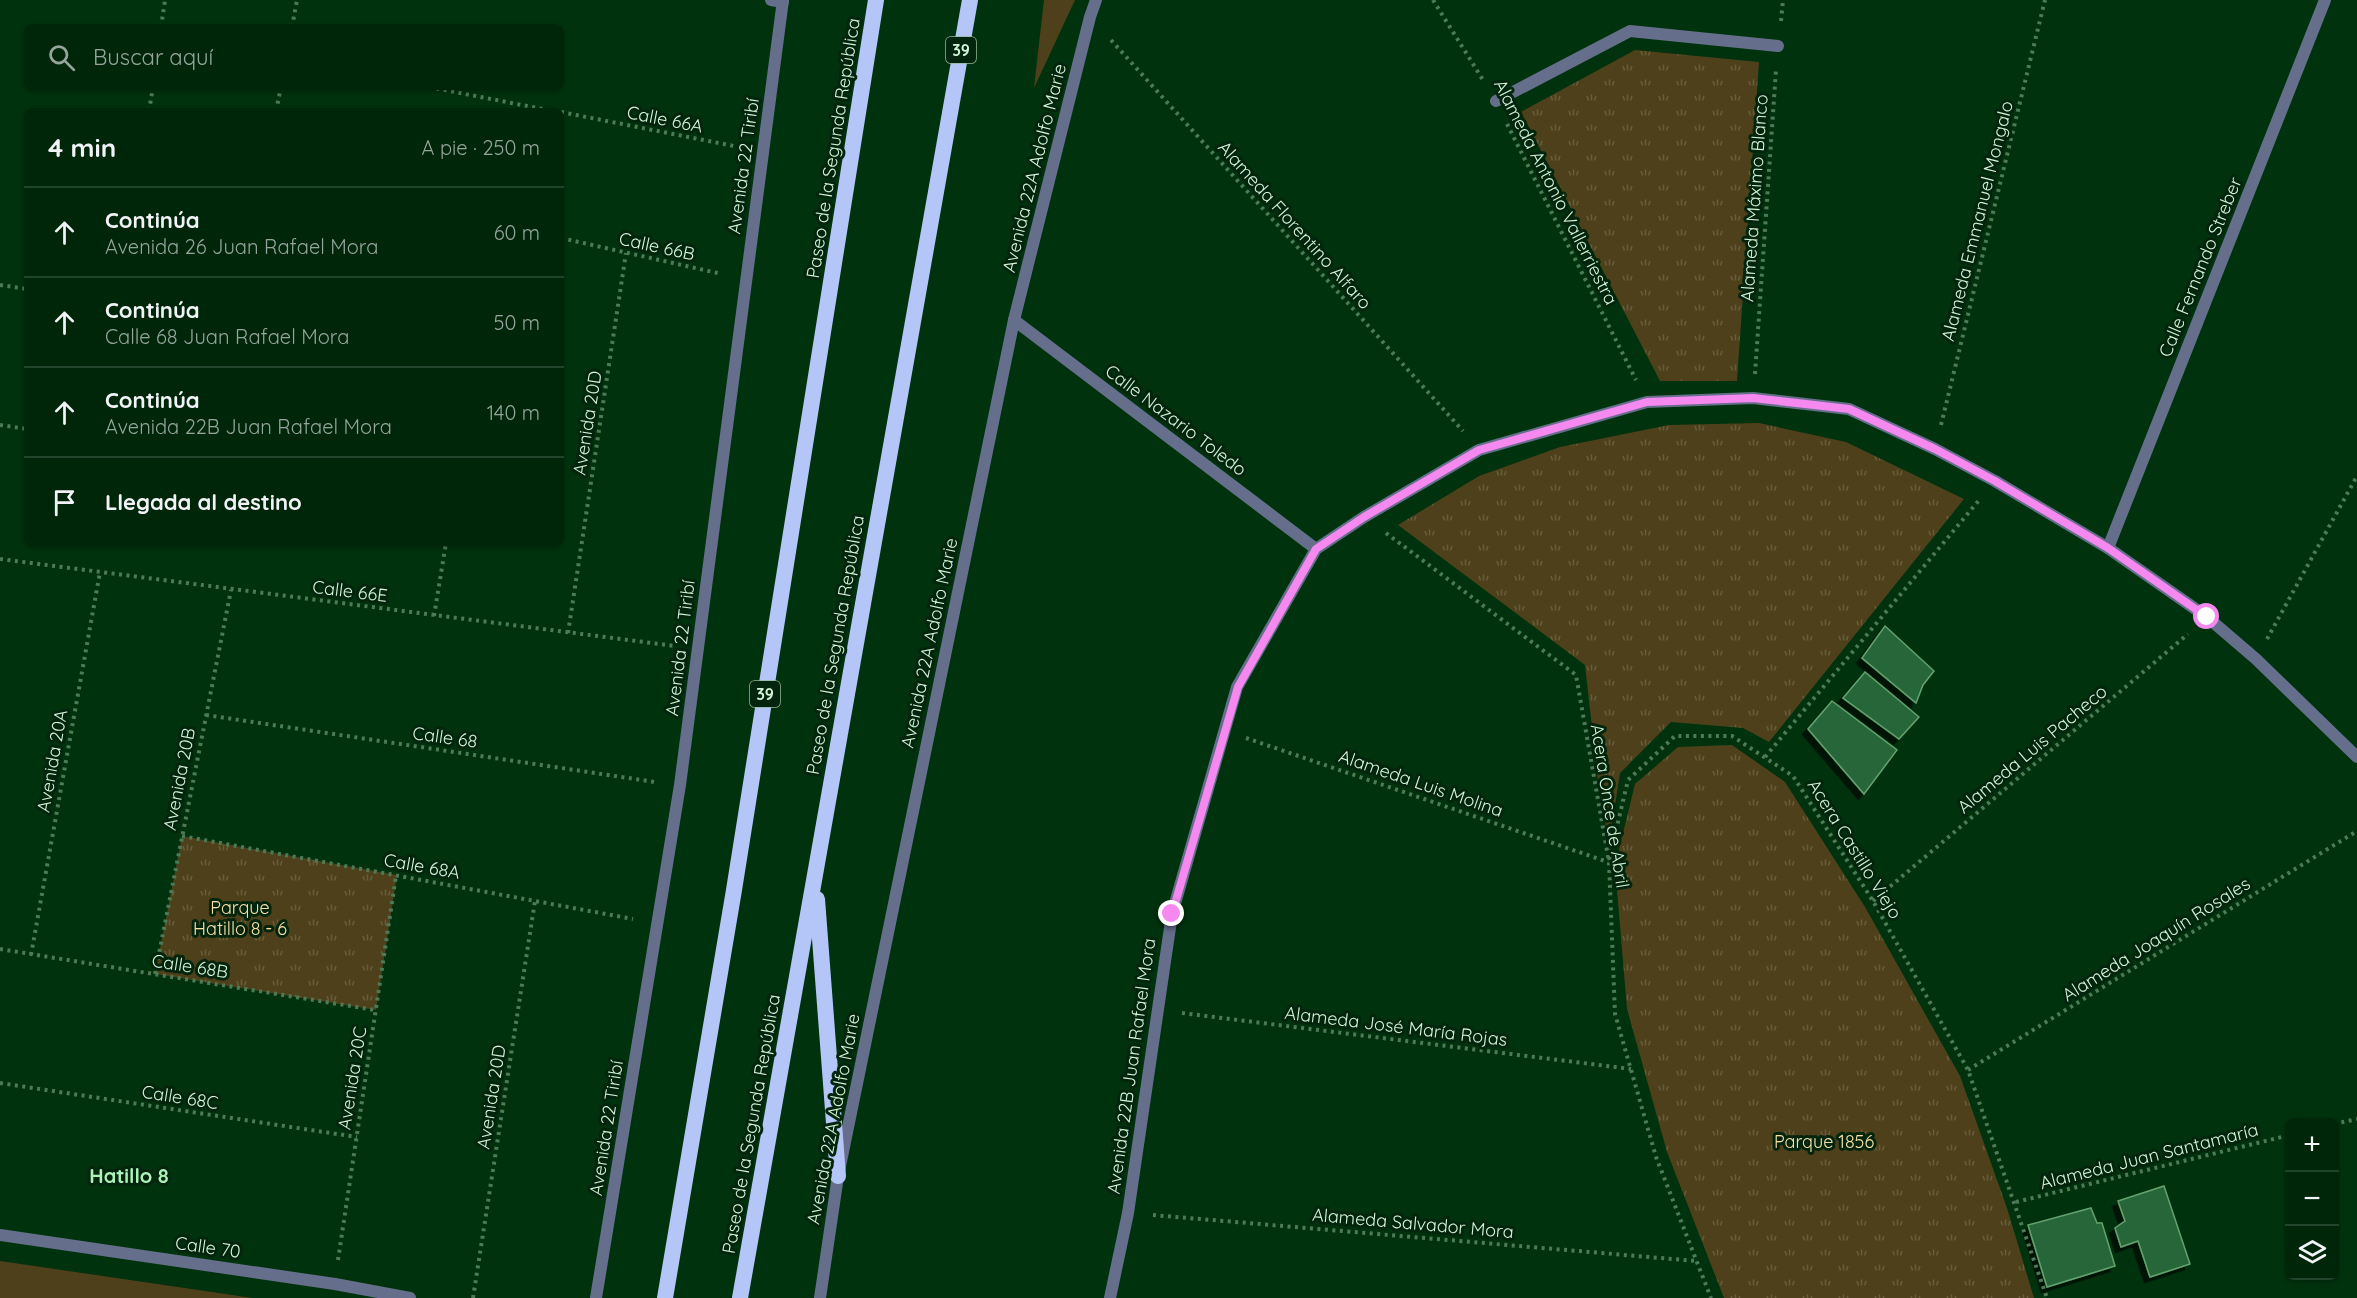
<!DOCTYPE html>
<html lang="es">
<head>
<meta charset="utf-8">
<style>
	body { margin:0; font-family:Quicksand,sans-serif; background:#0a2e13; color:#f1f3f6 }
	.controls { position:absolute; right:18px; bottom:18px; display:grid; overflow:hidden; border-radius:9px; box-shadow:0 2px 4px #0004 }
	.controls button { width:54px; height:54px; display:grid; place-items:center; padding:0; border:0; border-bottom:2px solid #22432b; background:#00260a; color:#f1f3f6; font:30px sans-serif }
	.stop { position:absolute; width:18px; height:18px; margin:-14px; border:4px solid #f589ef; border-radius:50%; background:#fff }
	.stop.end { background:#f589ef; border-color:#fff; box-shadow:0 2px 6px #0008 }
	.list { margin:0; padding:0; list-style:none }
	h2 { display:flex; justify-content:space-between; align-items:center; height:78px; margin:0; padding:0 24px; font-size:26px }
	h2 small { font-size:20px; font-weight:400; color:#95a59c }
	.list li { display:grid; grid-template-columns:39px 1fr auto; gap:18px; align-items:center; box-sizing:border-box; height:90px; padding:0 24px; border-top:2px solid #22432b }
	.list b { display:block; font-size:22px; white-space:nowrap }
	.list p { margin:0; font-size:20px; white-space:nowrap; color:#95a59c }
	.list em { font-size:20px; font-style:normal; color:#95a59c }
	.icon { flex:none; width:33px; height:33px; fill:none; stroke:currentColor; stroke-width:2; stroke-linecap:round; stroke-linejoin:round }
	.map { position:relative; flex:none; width:2357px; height:1298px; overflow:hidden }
	.search { position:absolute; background:#00260a; box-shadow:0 2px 4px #0004; left:24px; top:24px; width:540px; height:66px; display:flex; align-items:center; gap:15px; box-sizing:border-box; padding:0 21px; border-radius:9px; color:#95a59c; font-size:22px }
	.panel { position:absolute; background:#00260a; box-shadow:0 2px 4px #0004; left:24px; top:108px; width:540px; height:438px; border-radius:9px }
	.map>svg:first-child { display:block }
	.green { fill:#4e401a }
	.park { fill:url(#park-tufts) }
	.building { fill:#276637; stroke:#63a36f; stroke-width:1.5; filter:url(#shadow) }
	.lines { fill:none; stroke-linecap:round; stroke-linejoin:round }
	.path { stroke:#4e7a58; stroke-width:4; stroke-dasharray:3 4.5; stroke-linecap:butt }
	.minor { stroke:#656f8b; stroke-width:12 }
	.tertiary { stroke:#656f8b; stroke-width:12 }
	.trunk { stroke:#b4c6f8; stroke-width:16 }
	.route { stroke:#f589ef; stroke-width:8 }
	.labels { text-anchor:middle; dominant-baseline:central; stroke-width:6; stroke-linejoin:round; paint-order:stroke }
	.shield { fill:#03250d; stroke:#95b69a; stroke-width:1.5 }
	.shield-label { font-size:16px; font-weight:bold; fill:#d3f4d7 }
	.street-label { font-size:18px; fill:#d3f4d7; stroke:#03250d }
	.park-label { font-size:18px; fill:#f8e0a6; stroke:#03250d }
	.neighbourhood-label { font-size:20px; font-weight:bold; fill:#adf0b8; stroke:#03250d }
</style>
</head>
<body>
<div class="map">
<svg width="2357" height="1298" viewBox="0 0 2357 1298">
	<defs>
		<pattern id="park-tufts" width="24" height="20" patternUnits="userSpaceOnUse" patternTransform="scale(1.5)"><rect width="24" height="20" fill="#4e401a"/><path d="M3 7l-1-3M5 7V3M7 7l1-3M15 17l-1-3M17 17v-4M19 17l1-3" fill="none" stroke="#675c3b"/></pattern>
		<filter id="shadow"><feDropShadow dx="-5.5" dy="5.5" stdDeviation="0" flood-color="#0009"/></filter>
	</defs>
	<rect width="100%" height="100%" fill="#00320e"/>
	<g class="green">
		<path d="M1044,0h31l-41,88z"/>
		<path d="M0,1261l253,37h-253z"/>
	</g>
	<g class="park">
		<path d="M1635,50l124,12 -22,319h-77l-139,-269z"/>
		<path d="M1759,423l87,19 118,57 -195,243 -26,-14 -72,-6 -51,51 -11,71 -11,-63 -13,-116 -187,-140 81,-49 81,-29 109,-22z"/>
		<path d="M1732,745l53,37 80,125 95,169 47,132 27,90h-310l-57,-146 -40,-143 -12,-143 20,-82 43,-37z"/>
		<path d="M182,836l215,39 -21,135 -221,-36z"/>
	</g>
	<g class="building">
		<path d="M1885,626l49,45 -11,14 -7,18 -54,-45z"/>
		<path d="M1865,672l54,45 -20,22 -56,-41z"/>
		<path d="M1832,701l65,49 -33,44 -56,-65z"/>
		<path d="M2164,1186l26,78 -40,13 -12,-36 -17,6 -6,-19 10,-7 -7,-20z"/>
		<path d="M2091,1208l6,15h5l13,43 -68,21 -19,-62z"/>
	</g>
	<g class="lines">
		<g class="path">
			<path d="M1433,0l50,80"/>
			<path d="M1781,21l2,-21"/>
			<path d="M161,27l4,-27"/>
			<path d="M292,27l5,-27"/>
			<path d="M1111,40l352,391"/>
			<path d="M429,87l124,24"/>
			<path d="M149,111l4,-24"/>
			<path d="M276,111l5,-24"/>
			<path d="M561,112l178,35"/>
			<path d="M1507,124l129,256"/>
			<path d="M561,238l161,36"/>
			<path d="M0,285l27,4"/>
			<path d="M1755,374l21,-304"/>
			<path d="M0,425l27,4"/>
			<path d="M1941,425l104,-425"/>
			<path d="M1386,533l190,142 33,187 6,152 41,143 55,141"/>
			<path d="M0,559l675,87"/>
			<path d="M434,616l12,-73"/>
			<path d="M568,633l58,-380"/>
			<path d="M2267,639l90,-163"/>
			<path d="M206,715l449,67"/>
			<path d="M1246,738l362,124"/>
			<path d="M1765,757l215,-258"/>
			<path d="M182,836l451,83"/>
			<path d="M1609,860l19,-80 47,-44h57l61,40 80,125 95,169 79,228"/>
			<path d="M1873,901l315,-267"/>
			<path d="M0,949l375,61"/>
			<path d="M31,955l69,-383"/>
			<path d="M155,974l76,-384"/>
			<path d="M1182,1013l449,56"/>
			<path d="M1968,1070l389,-239"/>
			<path d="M0,1083l357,54"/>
			<path d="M2334,1124l23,-5"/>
			<path d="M2016,1202l274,-67"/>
			<path d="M1153,1215l543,46"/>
			<path d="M338,1260l58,-384"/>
			<path d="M473,1298l62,-397"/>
		</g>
		<g class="minor">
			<path d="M771,0l12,2"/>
			<path d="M1496,101l134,-70 148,15"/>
			<path d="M1014,320l302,229"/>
			<path d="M2108,548l99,69 49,42 101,98"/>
			<path d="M0,1235l335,49 75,14"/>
			<path d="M596,1298l84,-513 103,-785"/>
			<path d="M820,1298l18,-122 176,-856 76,-303 6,-17"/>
		</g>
		<path class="tertiary" d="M1110,1298l18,-85 44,-299 65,-227 79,-138 48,-32 115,-67 168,-48 106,-4 96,11 86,40 60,32 113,67 217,-548"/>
		<g class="trunk">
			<path d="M817,899l21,277"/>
			<path d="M665,1298l69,-408 142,-890"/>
			<path d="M740,1298l230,-1298"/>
		</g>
	</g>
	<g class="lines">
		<path class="route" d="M1172,914l66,-227 78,-138 48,-32 115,-67 168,-48 106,-4 96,11 86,40 60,32 113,67 99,69"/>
	</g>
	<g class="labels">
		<g class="shield">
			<rect x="946" y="37" width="30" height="26" rx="4.5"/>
			<rect x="750" y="681" width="30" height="26" rx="4.5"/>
		</g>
		<g class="shield-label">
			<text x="961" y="50">39</text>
			<text x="765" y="694">39</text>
		</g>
		<g class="street-label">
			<text transform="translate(665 119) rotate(11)">Calle 66A</text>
			<text transform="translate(833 148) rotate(-81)">Paseo de la Segunda República</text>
			<text transform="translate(743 166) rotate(-82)">Avenida 22 Tiribí</text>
			<text transform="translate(1034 168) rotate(-76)">Avenida 22A Adolfo Marie</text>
			<text transform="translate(1556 192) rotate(63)">Alameda Antonio Vallerriestra</text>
			<text transform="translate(1754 198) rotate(-86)">Alameda Máximo Blanco</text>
			<text transform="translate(1977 221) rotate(-76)">Alameda Emmanuel Mongalo</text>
			<text transform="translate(1295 225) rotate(48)">Alameda Florentino Alfaro</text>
			<text transform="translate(657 246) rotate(12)">Calle 66B</text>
			<text transform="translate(2200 267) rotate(-68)">Calle Fernando Streber</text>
			<text transform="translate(1176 420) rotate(37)">Calle Nazario Toledo</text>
			<text transform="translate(587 423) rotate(-81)">Avenida 20D</text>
			<text transform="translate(350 591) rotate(7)">Calle 66E</text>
			<text transform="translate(929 643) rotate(-78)">Avenida 22A Adolfo Marie</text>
			<text transform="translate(835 645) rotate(-80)">Paseo de la Segunda República</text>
			<text transform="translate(680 648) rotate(-83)">Avenida 22 Tiribí</text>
			<text transform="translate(445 737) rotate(8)">Calle 68</text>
			<text transform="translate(2032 749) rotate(-40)">Alameda Luis Pacheco</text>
			<text transform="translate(52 761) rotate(-80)">Avenida 20A</text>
			<text transform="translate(179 779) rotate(-79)">Avenida 20B</text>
			<text transform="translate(1421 783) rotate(19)">Alameda Luis Molina</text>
			<text transform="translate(1610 806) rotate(81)">Acera Once de Abril</text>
			<text transform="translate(1855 849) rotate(58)">Acera Castillo Viejo</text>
			<text transform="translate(422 866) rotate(10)">Calle 68A</text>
			<text transform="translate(2156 939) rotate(-32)">Alameda Joaquín Rosales</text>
			<text transform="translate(190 966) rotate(9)">Calle 68B</text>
			<text transform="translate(1396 1026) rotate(7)">Alameda José María Rojas</text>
			<text transform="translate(1131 1066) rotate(-82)">Avenida 22B Juan Rafael Mora</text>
			<text transform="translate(352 1078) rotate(-81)">Avenida 20C</text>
			<text transform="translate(180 1097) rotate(9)">Calle 68C</text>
			<text transform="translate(491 1097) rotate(-81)">Avenida 20D</text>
			<text transform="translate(833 1119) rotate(-79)">Avenida 22A Adolfo Marie</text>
			<text transform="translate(751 1124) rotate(-80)">Paseo de la Segunda República</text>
			<text transform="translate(606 1128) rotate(-81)">Avenida 22 Tiribí</text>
			<text transform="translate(2149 1156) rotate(-14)">Alameda Juan Santamaría</text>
			<text transform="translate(1413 1223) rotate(5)">Alameda Salvador Mora</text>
			<text transform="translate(208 1247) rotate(8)">Calle 70</text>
		</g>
		<g class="park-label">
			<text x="240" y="907">Parque<tspan x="240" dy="21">Hatillo 8 - 6</tspan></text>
			<text x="1824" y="1141">Parque 1856</text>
		</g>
		<g class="neighbourhood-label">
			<text x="129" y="1175">Hatillo 8</text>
		</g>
	</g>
</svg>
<div class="controls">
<button>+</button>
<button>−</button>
<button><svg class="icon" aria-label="layers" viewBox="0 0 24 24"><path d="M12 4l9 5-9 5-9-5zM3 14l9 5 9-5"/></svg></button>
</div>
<div class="stop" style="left:2207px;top:617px"></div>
<div class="stop end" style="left:1172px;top:914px"></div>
<div class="search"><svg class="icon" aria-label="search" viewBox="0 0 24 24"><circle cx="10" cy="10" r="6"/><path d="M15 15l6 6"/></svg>Buscar aquí</div>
<section class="panel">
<h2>4 min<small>A pie · 250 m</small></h2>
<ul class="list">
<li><svg class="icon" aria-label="ahead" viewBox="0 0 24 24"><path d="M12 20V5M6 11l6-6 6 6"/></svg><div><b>Continúa</b><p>Avenida 26 Juan Rafael Mora</p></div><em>60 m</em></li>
<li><svg class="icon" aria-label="ahead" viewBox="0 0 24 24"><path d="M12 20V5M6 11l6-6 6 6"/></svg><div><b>Continúa</b><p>Calle 68 Juan Rafael Mora</p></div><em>50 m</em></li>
<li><svg class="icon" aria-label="ahead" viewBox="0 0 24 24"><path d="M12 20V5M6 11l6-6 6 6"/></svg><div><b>Continúa</b><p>Avenida 22B Juan Rafael Mora</p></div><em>140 m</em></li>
<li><svg class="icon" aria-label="arrive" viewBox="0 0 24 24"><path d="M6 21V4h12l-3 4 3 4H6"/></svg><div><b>Llegada al destino</b></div></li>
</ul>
</section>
</div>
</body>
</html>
